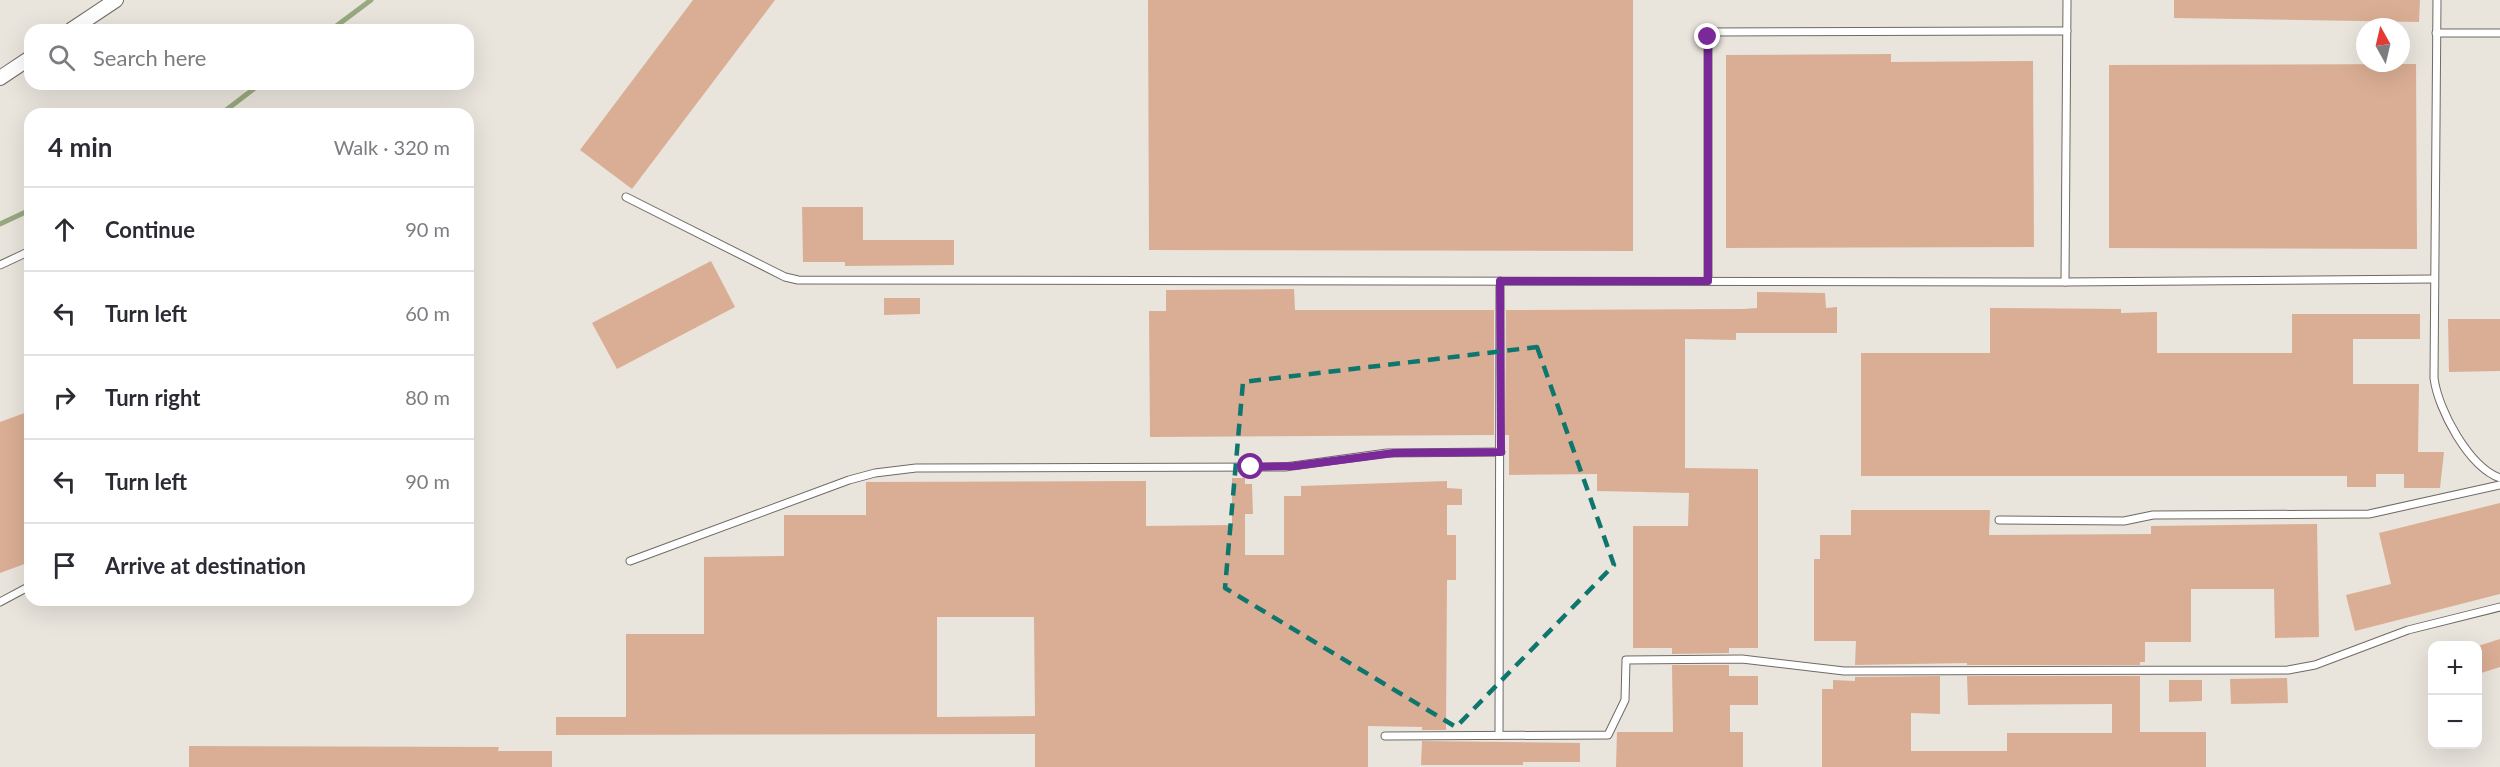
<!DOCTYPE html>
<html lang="en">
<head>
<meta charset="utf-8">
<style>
	body { margin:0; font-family:Lato,sans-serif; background:#f7f7f7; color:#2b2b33 }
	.controls { position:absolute; right:18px; bottom:18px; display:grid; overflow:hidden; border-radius:12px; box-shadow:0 6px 24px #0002 }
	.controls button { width:54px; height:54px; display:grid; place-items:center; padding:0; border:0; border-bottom:2px solid #e1e1e2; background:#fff; color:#2b2b33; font:30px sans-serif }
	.compass { position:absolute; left:2356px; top:18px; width:54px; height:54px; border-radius:50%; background:#fff; box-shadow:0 6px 24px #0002; rotate:352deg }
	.stop { position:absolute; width:18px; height:18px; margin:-14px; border:4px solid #7a2999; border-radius:50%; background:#fff }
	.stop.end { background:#7a2999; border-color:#fff; box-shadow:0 2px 6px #0008 }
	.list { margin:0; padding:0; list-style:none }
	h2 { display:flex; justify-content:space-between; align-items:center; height:78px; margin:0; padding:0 24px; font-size:26px }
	h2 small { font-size:20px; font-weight:400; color:#7c7c81 }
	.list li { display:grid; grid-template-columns:39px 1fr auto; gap:18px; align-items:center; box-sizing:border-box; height:84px; padding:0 24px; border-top:2px solid #e1e1e2 }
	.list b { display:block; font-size:22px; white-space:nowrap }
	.list em { font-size:20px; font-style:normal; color:#7c7c81 }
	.icon { flex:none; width:33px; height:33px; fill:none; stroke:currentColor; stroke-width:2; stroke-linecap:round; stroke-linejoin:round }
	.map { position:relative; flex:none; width:2500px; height:767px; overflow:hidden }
	.search { position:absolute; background:#fff; box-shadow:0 6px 24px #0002; left:24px; top:24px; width:450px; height:66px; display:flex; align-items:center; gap:15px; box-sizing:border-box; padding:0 21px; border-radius:18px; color:#7c7c81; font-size:22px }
	.panel { position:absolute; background:#fff; box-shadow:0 6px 24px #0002; left:24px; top:108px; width:450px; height:498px; border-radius:18px }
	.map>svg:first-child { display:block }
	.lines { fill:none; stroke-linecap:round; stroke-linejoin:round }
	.stream { stroke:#97a97e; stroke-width:5 }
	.building { fill:#daae94; fill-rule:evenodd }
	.lane-casing { stroke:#6f6a64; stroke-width:9 }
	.street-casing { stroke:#6f6a64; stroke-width:16 }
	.lane { stroke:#fff; stroke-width:7 }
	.street { stroke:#fff; stroke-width:14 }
	.route { stroke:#7a2999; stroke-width:8 }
	.marked { fill:none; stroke:#0f766e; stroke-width:4.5; stroke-dasharray:12 8; stroke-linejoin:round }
</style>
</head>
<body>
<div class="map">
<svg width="2500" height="767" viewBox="0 0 2500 767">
	<rect width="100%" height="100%" fill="#e9e4dc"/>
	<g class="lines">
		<g class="stream">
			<path d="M331,30l40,-30"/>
			<path d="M221,114l39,-30"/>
			<path d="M0,224l30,-14"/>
		</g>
	</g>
	<g class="building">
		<path d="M693,0h82l-143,189 -52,-39z"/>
		<path d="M1148,0h485v251l-484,-1z"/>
		<path d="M2174,0h246l-1,22 -245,-4z"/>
		<path d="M1891,54v8l142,-1 1,186 -308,1v-193z"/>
		<path d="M2416,64l1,185 -308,-1v-183z"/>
		<path d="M802,207h61v33h91v25l-109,1v-4h-42z"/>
		<path d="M711,261l24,46 -118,62 -25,-46z"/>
		<path d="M1294,289l1,21h199v125l-344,2 -1,-126h17v-21z"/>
		<path d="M1757,292l68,1 1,15 11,-1v26h-101v7l-51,-1v129l73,1v179h-29v5l-57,1v-6h-39v-122h55l1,-33 -92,-2v-17l-88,1v-40h-4l1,-125 237,-1 14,-1z"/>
		<path d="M884,298h36v16l-36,1z"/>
		<path d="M1990,308l131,1v4l36,-1v41h135v-39h128v25h-67v45h66l-1,68h26l-4,36h-36v-14h-28v13h-29v-11h-486v-123h129z"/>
		<path d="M2448,319h52v52l-51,1z"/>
		<path d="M30,411v151l-30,11v-151z"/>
		<path d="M1232,478h13v6h7l1,30h-8v41h39v-59h17v-10l146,-5v7l15,1v16h-15v30h9v45h-9l-1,150h-24v-3l-54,-1v41h-333v-33l-479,1v-18h70v-83h78v-77l80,-1v-41h82v-33l280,-1v45l86,-1zM937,617h97l1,99 -98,1z"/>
		<path d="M2500,503v91l-145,37 -9,-36 45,-11 -12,-51z"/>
		<path d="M1851,510h139l-1,25 162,-1v-8l166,-2 2,113 -44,1 -1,-49h-83v53h-46v20h-5v3h-173v-2l-112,2 1,-24h-42v-82h6v-24h31z"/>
		<path d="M2500,639v28l-22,7v-28z"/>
		<path d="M1672,665h57v11h29v29h-28v27h13v35h-127l1,-35h56z"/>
		<path d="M1940,676v38l-29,-1v38h96v-18h105v-29l-144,1 -1,-29h173v56h66v35h-384v-78h11v-9l22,1v-4z"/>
		<path d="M2287,678l1,25 -57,1 -1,-25z"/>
		<path d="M2169,680h33v21l-33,1z"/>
		<path d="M1422,741l158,2v19h-57v3h-102z"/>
		<path d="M189,746l310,1 -1,4h54v16h-363z"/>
	</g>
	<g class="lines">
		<g class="lane-casing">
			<g id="lane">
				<path d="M2437,0l-3,378c4,32 35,89 66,100"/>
				<path d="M2436,33h64"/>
				<path d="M626,197l159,80 13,3 1267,2 368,-3"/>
				<path d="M0,265l30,-14"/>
				<path d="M1708,281v-244l3,-5 356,-1"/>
				<path d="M2065,282l2,-282"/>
				<path d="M1999,520l125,1 29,-6 216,-1 131,-29"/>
				<path d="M630,561l219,-81 26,-7 41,-5 369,-1 102,-14 114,-1"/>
				<path d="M0,602l30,-16"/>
				<path d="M1499,735l1,-454"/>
				<path d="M1385,736l223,-1 17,-35 1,-40 116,-1 102,12 444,-1 27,-5 93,-35 92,-23"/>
			</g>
		</g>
		<g class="street-casing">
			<g id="street">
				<path d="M71,30l45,-30"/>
				<path d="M0,78l30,-20"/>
			</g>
		</g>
		<use href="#lane" class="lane"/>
		<use href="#street" class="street"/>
	</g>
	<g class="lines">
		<path class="route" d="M1251,467l43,-1 100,-13 107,-1 -1,-171h208v-244"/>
	</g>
	<path class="marked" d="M1537,347l77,218 -158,162 -231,-139 18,-206z"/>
</svg>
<div class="controls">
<button>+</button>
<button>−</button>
</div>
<svg class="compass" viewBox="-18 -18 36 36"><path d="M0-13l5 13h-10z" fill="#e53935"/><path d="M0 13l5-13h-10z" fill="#7c7c81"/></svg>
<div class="stop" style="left:1251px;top:467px"></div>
<div class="stop end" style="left:1708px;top:37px"></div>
<div class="search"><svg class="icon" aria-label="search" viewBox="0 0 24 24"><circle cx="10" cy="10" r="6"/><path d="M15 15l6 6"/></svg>Search here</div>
<section class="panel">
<h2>4 min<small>Walk · 320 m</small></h2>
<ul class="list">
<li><svg class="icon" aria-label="ahead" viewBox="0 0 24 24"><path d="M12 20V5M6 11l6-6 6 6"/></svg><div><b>Continue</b></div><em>90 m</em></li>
<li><svg class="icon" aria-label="left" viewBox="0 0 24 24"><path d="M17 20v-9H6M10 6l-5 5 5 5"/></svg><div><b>Turn left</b></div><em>60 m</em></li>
<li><svg class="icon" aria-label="right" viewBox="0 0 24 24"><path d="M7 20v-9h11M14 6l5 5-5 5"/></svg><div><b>Turn right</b></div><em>80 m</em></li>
<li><svg class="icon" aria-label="left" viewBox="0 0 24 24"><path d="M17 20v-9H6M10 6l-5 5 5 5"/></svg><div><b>Turn left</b></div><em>90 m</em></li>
<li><svg class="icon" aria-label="arrive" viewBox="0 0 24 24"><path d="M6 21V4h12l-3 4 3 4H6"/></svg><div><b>Arrive at destination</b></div></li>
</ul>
</section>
</div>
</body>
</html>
